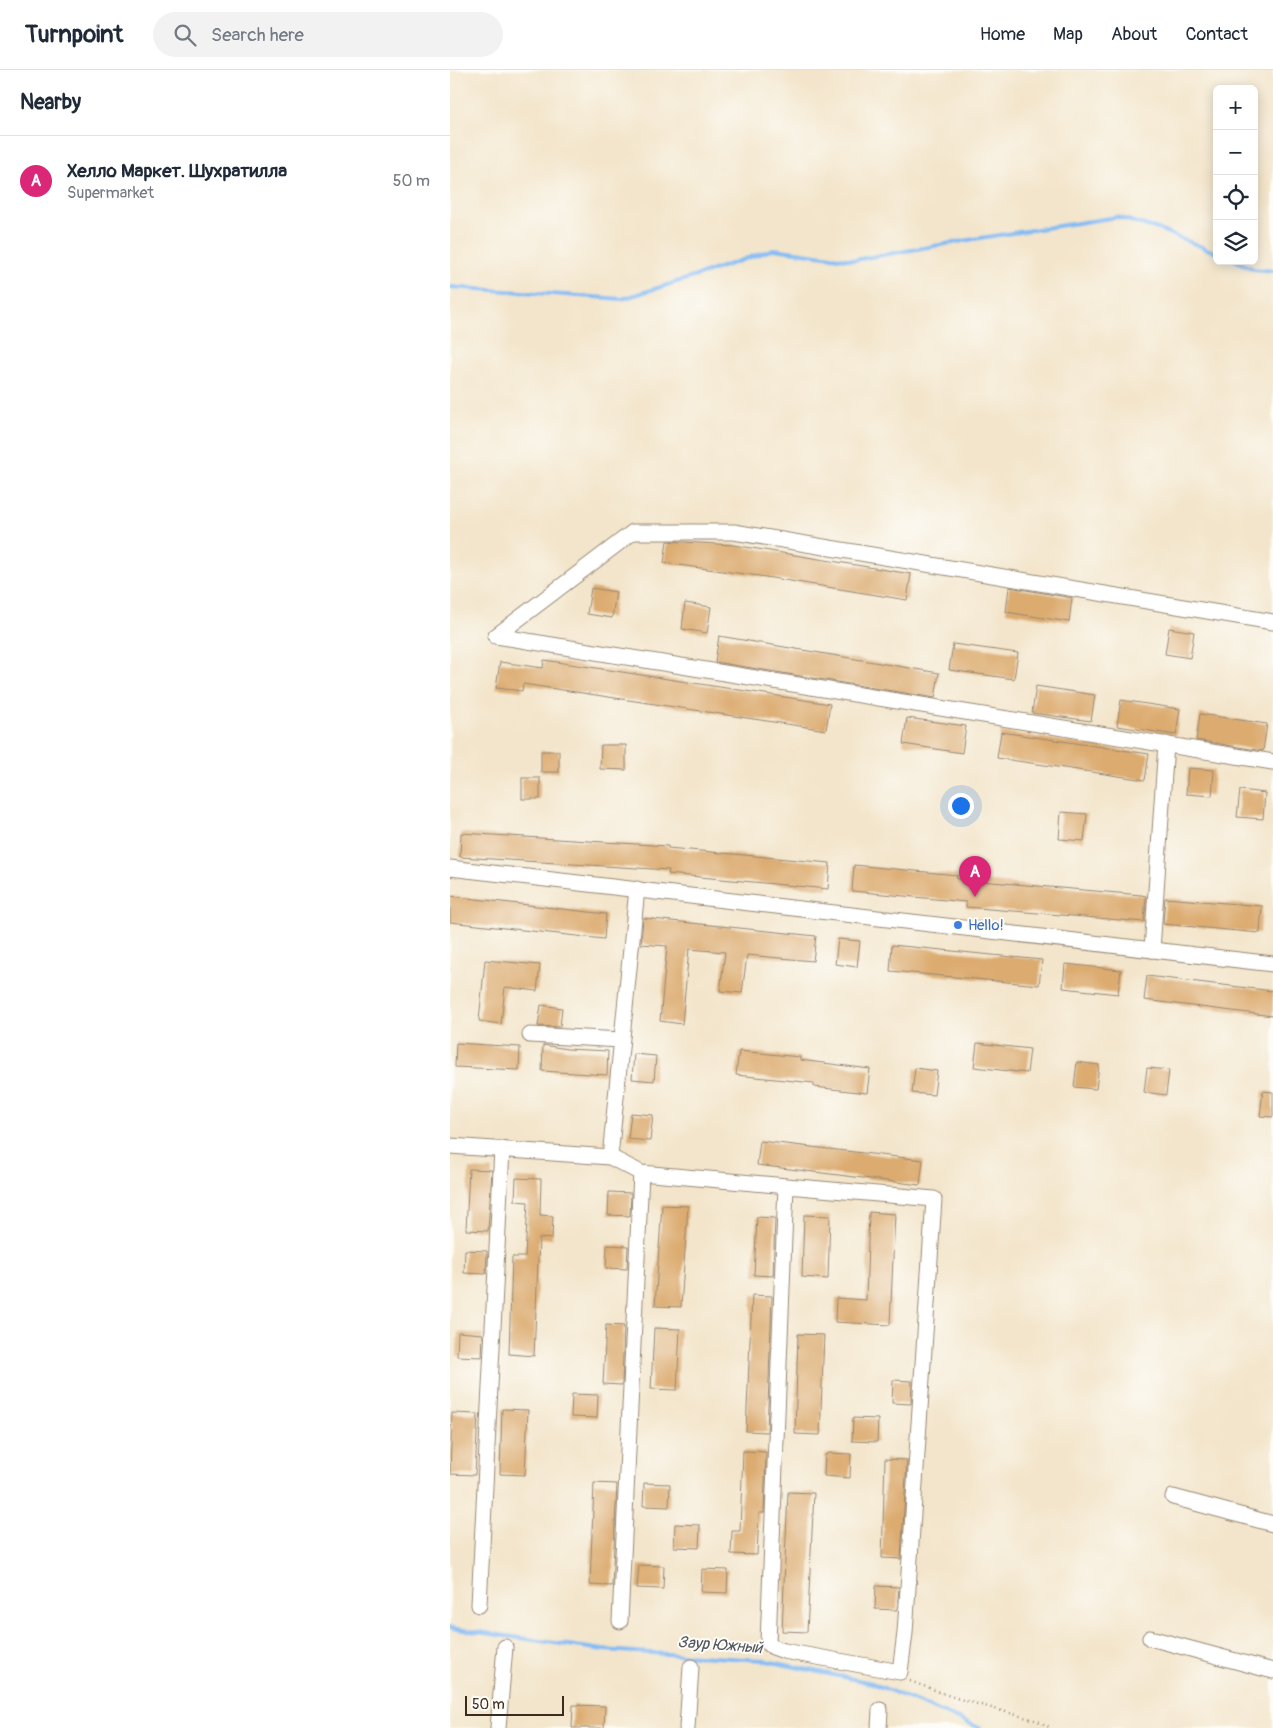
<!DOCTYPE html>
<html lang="en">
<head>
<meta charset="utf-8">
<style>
	body { margin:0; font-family:Pangolin,sans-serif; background:#f2f2f3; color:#1f2937 }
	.controls { position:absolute; right:15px; top:15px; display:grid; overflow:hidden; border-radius:8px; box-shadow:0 2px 12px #0003 }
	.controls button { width:45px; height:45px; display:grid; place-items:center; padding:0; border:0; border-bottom:1px solid #e0e1e3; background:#fff; color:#1f2937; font:25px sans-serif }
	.scale { position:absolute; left:15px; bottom:12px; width:99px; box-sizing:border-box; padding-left:5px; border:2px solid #3b2a1e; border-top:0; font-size:14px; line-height:18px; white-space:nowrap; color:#3b2a1e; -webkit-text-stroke:4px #fdfcf7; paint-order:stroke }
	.you { position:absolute; left:510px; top:735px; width:18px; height:18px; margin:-12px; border:4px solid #fff; border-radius:50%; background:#1a73e8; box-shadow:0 0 0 8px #1a73e833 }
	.badge { display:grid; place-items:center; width:32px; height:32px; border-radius:50%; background:#db2777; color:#fff; font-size:16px; font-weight:700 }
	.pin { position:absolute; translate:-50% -41px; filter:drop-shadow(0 1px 2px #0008) }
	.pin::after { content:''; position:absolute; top:26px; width:18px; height:15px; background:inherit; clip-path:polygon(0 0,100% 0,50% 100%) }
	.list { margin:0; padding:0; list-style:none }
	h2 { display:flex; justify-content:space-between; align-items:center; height:65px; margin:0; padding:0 20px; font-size:21px }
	h2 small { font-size:16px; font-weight:400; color:#747a83 }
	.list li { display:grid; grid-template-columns:32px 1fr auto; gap:15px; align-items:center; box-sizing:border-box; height:90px; padding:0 20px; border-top:1px solid #e0e1e3 }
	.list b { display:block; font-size:19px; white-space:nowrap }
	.list p { margin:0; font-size:16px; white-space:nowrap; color:#747a83 }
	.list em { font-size:16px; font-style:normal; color:#747a83 }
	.icon { flex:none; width:28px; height:28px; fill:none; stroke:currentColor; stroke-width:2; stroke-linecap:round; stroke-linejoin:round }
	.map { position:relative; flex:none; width:823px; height:1658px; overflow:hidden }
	header { display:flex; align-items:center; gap:30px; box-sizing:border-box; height:70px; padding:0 25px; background:#fff; border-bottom:1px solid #e0e1e3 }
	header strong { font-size:24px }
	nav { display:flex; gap:28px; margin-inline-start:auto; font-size:18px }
	.search { width:350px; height:45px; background:#f2f2f3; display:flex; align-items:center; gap:12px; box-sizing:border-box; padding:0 18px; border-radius:28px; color:#747a83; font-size:19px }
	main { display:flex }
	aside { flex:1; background:#fff }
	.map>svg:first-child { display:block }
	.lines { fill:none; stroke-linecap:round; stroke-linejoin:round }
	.stream { stroke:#84bcf4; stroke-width:4 }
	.building { fill:#dcab70 }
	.minor-casing { stroke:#978874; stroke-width:17 }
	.path { stroke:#978874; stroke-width:2.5; stroke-dasharray:1 4; stroke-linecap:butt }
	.minor { stroke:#fff; stroke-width:15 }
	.shop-dot { fill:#3f7fe0; stroke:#fdfcf7; stroke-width:2 }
	.labels { text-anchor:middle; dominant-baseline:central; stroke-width:4; stroke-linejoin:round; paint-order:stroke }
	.shop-label { font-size:15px; fill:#366cbe; stroke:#fdfcf7; text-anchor:start }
	.water-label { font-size:16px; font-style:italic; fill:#51565e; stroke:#fdfcf7 }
</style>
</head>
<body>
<header>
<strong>Turnpoint</strong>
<div class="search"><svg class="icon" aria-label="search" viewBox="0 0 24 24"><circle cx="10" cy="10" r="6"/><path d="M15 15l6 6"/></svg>Search here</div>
<nav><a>Home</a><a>Map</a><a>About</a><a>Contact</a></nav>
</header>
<main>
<aside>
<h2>Nearby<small></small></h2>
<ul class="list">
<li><span class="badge">A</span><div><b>Хелло Маркет. Шухратилла</b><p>Supermarket</p></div><em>50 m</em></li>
</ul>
</aside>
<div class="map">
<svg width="823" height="1658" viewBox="0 0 823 1658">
	<rect width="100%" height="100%" fill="#fdfcf7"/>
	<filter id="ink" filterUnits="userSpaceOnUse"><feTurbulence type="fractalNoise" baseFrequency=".02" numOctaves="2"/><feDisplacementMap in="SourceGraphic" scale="10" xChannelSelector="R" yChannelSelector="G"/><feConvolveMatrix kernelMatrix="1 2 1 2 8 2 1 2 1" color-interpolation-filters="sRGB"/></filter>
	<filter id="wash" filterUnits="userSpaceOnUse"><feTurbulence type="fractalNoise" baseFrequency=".0096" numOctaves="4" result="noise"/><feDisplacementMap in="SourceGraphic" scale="20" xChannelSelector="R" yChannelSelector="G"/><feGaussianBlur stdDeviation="1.12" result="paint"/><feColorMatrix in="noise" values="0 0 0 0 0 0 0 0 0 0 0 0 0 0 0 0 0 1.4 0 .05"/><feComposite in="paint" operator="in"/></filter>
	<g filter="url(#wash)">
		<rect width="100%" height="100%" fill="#f3e5cb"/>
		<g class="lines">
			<g class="stream">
				<path d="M786,191l18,8 19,2"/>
				<path d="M0,217l172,12 71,-22 81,-28 80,11 126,-22 137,-21 41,12 59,24"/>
				<path d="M0,1558l153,22 159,10 110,23 108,45"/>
			</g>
		</g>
		<g id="blocks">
			<g class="building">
				<path d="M217,471l66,4 178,29 -4,26 -141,-23 -102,-14z"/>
				<path d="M559,517l63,11 -3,24 -63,-10z"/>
				<path d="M141,518l25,4 -4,26 -25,-4z"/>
				<path d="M235,533l26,4 -4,26 -25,-4z"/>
				<path d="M719,558l25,4 -4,26 -25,-4z"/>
				<path d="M269,566l220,37 -4,25 -220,-36z"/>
				<path d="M503,574l65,9 -4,26 -65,-9z"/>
				<path d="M94,590l286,44 -4,26 -303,-46 -1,7 -26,-3 4,-26 43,6z"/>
				<path d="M586,616l59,9 -4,26 -59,-8z"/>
				<path d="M671,630l59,9 -4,26 -59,-9z"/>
				<path d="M750,644l67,10 -4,27 -67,-11z"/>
				<path d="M457,648l59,8 -4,27 -59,-9z"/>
				<path d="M551,662l148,22 -4,26 -148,-22z"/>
				<path d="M151,675h25v25l-26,-1z"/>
				<rect x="91" y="681" width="18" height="21"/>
				<path d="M738,698l26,2 -2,26 -26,-2z"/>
				<rect x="72" y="708" width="18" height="21"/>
				<path d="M790,720l25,3 -2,26 -26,-2z"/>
				<path d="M611,742l26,2 -3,27 -25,-2z"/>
				<path d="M11,763l207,13v2l162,15 -2,26 -160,-15 1,-4 -209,-13z"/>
				<path d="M404,795l103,10v4l184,16 5,1 -2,26 -178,-15v-5l-114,-11z"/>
				<path d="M0,826l156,18 -2,25 -154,-17z"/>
				<path d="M715,828l97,8 -2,27 -97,-9z"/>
				<path d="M193,848l173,18 -3,25 -66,-6 -5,38 -22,-2 5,-39 -36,-3 -7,75 -22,-3 7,-75 -26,-2z"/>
				<path d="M388,869l22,2 -3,26 -22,-3z"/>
				<path d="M442,875l150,15 -3,25 -149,-14z"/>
				<path d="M35,890l55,5 -3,26 -32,-4 -4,37 -22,-3z"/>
				<path d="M615,894l56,6 -3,24 -55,-6z"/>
				<path d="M697,906l126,15v25l-129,-16z"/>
				<path d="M91,935l21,3 -2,19 -22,-1z"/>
				<path d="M6,973l64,4 -1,23 -64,-3z"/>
				<path d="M527,973l53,6 -3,24 -53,-6z"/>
				<path d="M93,975l24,4 41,2 -1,24 -65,-4z"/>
				<path d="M289,981l61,6v3l70,9 -3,24 -53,-6v-4l-78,-8z"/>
				<path d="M184,984l22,2 -2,25 -22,-2z"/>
				<path d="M627,992l22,3 -3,24 -22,-2z"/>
				<path d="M465,998l22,3 -3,24 -22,-2z"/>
				<path d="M697,998l22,2 -3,25 -22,-3z"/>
				<path d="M813,1021l10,1v25l-13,-1z"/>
				<path d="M181,1043l22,2 -3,26 -22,-2z"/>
				<path d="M310,1071l163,19 -3,25 -163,-20z"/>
				<path d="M19,1099l23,1 -4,61 -22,-1z"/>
				<path d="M66,1108l25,1 -1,36 13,1 -1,23 -13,-1 -5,118 -25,-2 3,-97h13l3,-55 -13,-1z"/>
				<path d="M159,1122l22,1 -1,23 -22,-1z"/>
				<path d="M212,1135l26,1 -7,101 -26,-1z"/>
				<path d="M419,1142l26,2 -5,111 -55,-3 1,-24 30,2z"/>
				<path d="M354,1145l26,1 -2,63 -26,-2z"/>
				<path d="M307,1147l18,1 -2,58 -19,-1z"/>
				<path d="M157,1175l21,1 -1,23 -21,-1z"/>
				<path d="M15,1180l22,1 -1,23 -22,-1z"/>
				<path d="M302,1225l20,1 -5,136 -21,-1z"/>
				<path d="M156,1255l18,1 -2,59 -19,-1z"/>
				<path d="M204,1258l26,1 -3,61 -26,-1z"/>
				<path d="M8,1262l25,2 -1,23 -25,-1z"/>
				<path d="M348,1264l26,1 -4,100 -25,-1z"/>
				<path d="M443,1310l19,1 -1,23 -19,-1z"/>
				<path d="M122,1324l26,1 -1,23 -26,-1z"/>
				<path d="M52,1339l26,1 -3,65 -25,-1z"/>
				<path d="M2,1343l26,1 -3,61 -25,-1z"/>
				<path d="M403,1348l25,1 -1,23 -25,-1z"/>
				<path d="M293,1381l23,1 -2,61h-5l-2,42 -26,-1 1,-23h8z"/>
				<path d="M379,1383l22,1 -1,24 -26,-2 1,-21z"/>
				<path d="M435,1389l22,1 -6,99 -19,-1z"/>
				<path d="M144,1413l23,1 -5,102 -22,-1z"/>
				<path d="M194,1413l26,1 -1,23 -26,-1z"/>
				<path d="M338,1422l26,1 -7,139 -25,-1z"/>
				<path d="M225,1454l25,1 -1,23 -25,-1z"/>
				<path d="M189,1495l25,1 -1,23 -26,-1z"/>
				<path d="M252,1499l26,1 -1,23 -26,-1z"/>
				<path d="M426,1516l23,1 -2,23 -22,-1z"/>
				<path d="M123,1635l32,1 -1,22h-32z"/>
			</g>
		</g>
	</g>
	<g filter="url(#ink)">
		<use href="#blocks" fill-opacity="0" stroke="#978874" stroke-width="1"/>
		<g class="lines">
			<g class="minor-casing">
				<g id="minor">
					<path d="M46,566l137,-104h101l539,90"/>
					<path d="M46,566l777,126"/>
					<path d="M0,798l823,96"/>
					<path d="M702,880l14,-206"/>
					<path d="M80,965l91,5"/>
					<path d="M0,1076l160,11 31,16 293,26 -29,434 -5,39 -116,-21 -11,-4 -5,-4 18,-457"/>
					<path d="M160,1087l27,-268"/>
					<path d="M723,1427l100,27"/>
					<path d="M29,1535l23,-456"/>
					<path d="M170,1551l21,-448"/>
					<path d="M700,1568l123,33"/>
					<path d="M48,1658l7,-81"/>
					<path d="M237,1658l4,-61"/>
					<path d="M429,1658l1,-18"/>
				</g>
			</g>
			<path class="path" d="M460,1611l46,17 82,23 13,7"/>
			<use href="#minor" class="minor"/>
		</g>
	</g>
	<circle class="shop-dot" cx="508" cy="855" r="5"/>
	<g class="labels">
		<g class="shop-label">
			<text x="518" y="855">Hello!</text>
		</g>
		<g class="water-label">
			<text transform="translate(270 1575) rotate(4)">Заур Южный</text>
		</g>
	</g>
</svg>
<div class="controls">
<button>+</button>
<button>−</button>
<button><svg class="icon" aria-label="locate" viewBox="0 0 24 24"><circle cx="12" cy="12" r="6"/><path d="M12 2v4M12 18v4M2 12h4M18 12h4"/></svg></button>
<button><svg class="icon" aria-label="layers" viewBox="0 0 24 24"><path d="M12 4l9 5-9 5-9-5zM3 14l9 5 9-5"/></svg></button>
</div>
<div class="scale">50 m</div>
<div class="you"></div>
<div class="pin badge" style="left:525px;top:827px">A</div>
</div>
</main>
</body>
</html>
